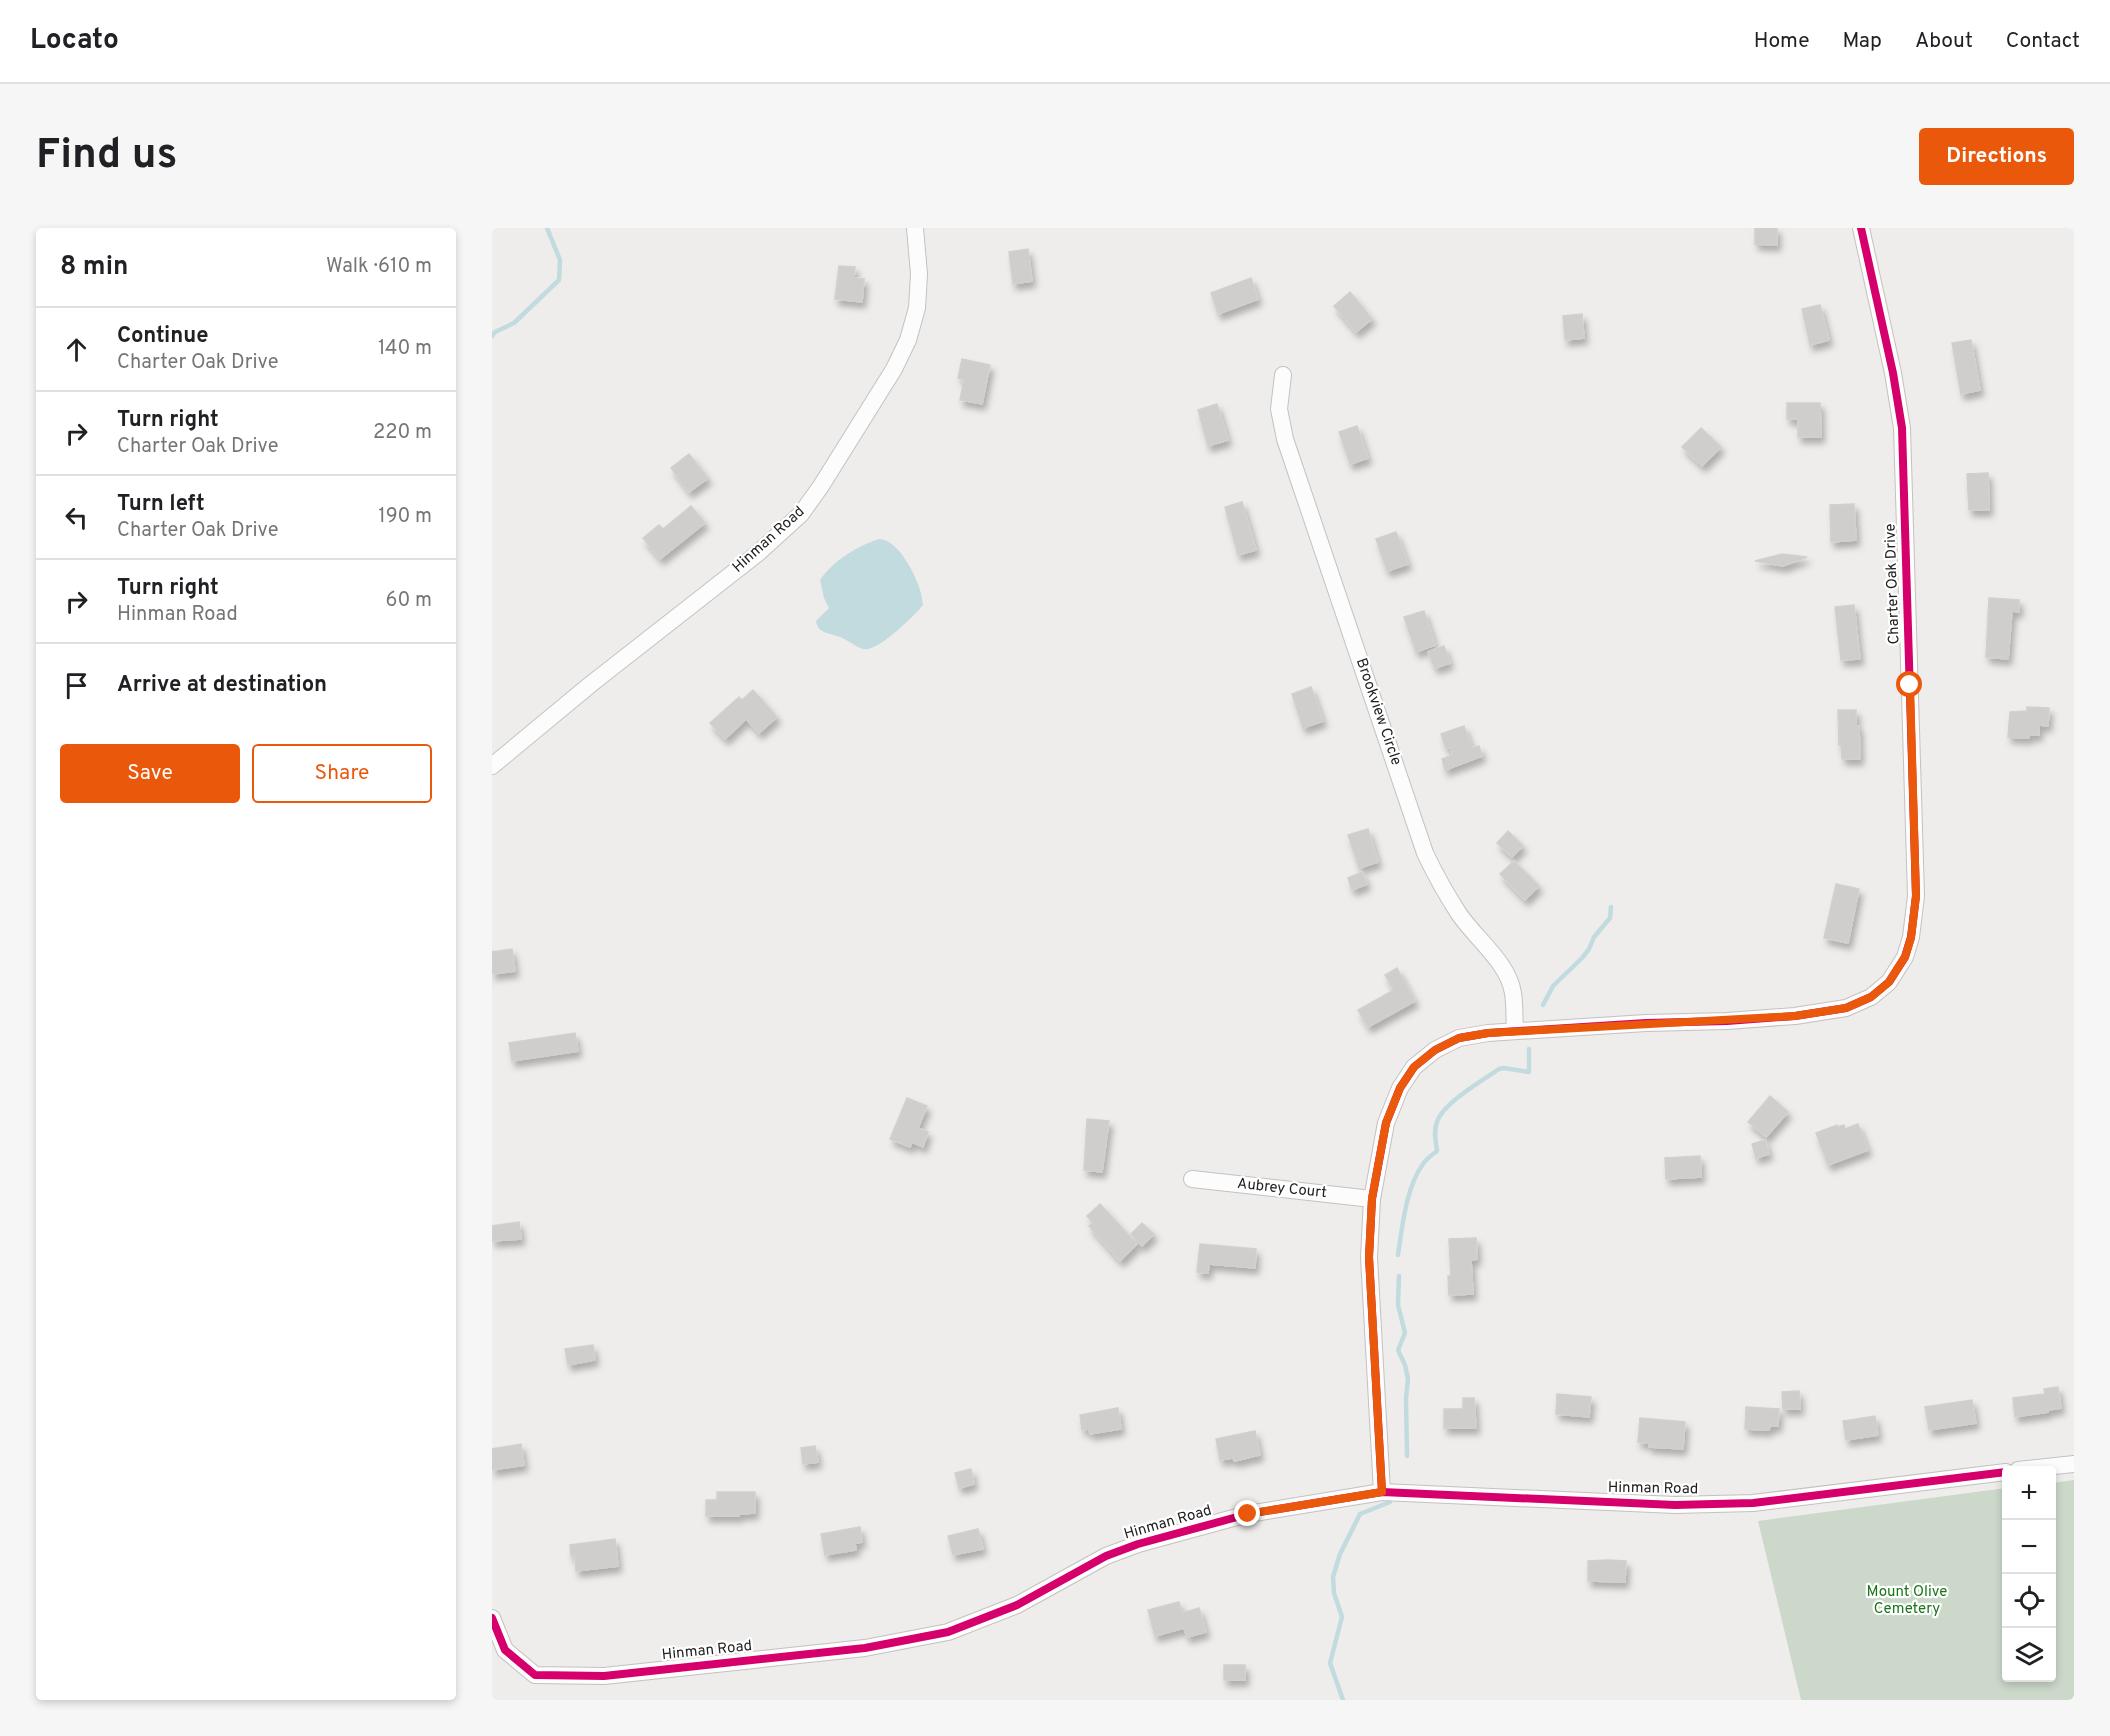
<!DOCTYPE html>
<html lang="en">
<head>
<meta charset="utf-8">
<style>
	body { margin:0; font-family:Overpass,sans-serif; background:#f6f6f6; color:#202124 }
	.controls { position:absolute; right:18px; bottom:18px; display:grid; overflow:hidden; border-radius:6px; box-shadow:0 3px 9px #0003 }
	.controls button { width:54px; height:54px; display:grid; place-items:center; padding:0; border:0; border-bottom:2px solid #e0e0e0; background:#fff; color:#202124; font:30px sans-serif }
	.stop { position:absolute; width:18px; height:18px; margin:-14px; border:4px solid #ea580c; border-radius:50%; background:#fff }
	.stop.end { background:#ea580c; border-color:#fff; box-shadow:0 2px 6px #0008 }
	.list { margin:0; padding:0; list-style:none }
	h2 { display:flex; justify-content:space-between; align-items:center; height:78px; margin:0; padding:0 24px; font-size:26px }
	h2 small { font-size:20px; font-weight:400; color:#757577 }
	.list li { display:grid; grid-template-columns:39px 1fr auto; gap:18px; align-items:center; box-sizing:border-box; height:84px; padding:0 24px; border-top:2px solid #e0e0e0 }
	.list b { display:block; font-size:22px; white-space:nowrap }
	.list p { margin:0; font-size:20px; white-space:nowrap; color:#757577 }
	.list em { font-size:20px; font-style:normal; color:#757577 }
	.actions { display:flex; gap:12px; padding:18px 24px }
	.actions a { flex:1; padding:14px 0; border:2px solid #ea580c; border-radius:6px; text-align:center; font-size:21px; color:#ea580c }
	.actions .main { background:#ea580c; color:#fff }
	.icon { flex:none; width:33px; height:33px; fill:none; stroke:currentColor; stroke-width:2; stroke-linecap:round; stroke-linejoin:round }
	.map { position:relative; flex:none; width:1582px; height:1472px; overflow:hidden; border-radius:6px }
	header { display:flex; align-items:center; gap:36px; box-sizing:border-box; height:84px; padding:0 30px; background:#fff; border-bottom:2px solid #e0e0e0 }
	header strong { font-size:28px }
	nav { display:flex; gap:33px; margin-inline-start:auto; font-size:21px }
	.intro { display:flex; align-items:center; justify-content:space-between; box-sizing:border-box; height:144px; padding:0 36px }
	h1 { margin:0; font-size:42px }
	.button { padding:15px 27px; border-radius:6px; background:#ea580c; color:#fff; font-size:21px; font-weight:700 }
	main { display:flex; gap:36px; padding:0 36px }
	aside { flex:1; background:#fff; border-radius:6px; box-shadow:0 3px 9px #0003 }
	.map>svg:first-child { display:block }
	.cemetery { fill:#cbd8ca }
	.water { fill:#c2dbde }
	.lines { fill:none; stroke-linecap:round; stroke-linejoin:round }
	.stream { stroke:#c2dbde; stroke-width:4.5 }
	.building { fill:#d0cecc; stroke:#d2cfcd; stroke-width:1.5; filter:url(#shadow) }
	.minor-casing { stroke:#c2c2c1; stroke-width:18 }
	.minor { stroke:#fdfcfc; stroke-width:16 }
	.cycleway-casing { stroke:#fff; stroke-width:11 }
	.cycleway { stroke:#d6006c; stroke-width:8 }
	.route { stroke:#ea580c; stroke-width:8 }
	.labels { text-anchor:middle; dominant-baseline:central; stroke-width:4.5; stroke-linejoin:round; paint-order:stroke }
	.street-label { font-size:15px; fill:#212121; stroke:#fff }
	.park-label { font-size:15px; fill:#1a7619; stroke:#fff }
</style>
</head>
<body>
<header>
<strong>Locato</strong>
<nav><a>Home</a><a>Map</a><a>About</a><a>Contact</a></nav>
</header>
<div class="intro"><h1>Find us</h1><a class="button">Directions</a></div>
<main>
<aside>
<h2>8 min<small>Walk · 610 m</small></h2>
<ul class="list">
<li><svg class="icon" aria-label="ahead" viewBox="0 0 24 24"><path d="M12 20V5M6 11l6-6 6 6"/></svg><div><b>Continue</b><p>Charter Oak Drive</p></div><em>140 m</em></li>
<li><svg class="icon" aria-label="right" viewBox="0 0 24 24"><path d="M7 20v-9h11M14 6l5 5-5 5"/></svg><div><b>Turn right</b><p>Charter Oak Drive</p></div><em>220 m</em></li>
<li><svg class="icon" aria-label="left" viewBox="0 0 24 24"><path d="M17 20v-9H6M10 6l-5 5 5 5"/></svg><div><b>Turn left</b><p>Charter Oak Drive</p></div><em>190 m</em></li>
<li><svg class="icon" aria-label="right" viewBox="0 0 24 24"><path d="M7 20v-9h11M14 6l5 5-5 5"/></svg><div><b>Turn right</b><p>Hinman Road</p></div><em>60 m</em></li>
<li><svg class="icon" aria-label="arrive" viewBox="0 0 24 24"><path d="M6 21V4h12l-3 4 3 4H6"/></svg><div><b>Arrive at destination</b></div></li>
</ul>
<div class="actions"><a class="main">Save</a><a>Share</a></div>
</aside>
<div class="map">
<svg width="1582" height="1472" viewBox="0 0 1582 1472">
	<defs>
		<filter id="shadow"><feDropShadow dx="3.5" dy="6" stdDeviation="3" flood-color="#0004"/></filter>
	</defs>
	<rect width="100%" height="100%" fill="#efedeb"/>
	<path class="cemetery" d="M1582,1252v220h-273l-43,-179 248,-33v190h46v-195z"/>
	<path class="water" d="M387,311c21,0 44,47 44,66 -9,11 -46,48 -60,44 -9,-3 -16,-10 -26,-13 -9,-3 -19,-3 -21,-15l13,-13 -5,-10 -4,-18c13,-19 37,-34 59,-41z"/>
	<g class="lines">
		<g class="stream">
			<path d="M0,108l3,-4 19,-9 45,-43 1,-20 -13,-32"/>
			<path d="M1051,777l10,-19 29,-28 7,-9 5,-12 16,-19 1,-11"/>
			<path d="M906,1027c4,-27 8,-68 25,-91 3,-5 9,-9 14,-13 -1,-9 -4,-20 0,-29 6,-19 45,-41 62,-53l5,-1 25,4v-23"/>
			<path d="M907,1048l-1,29 7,28 -7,17 7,15 3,14 -2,19 1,58"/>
			<path d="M851,1472l-13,-37 12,-46 -8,-24 -1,-16 7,-23 20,-40 30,-12"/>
		</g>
	</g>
	<g class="building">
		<path d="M1263,0h22v17l-22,-1z"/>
		<path d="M536,21l4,32 -19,3 -4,-32z"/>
		<path d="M347,38l16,1 -1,11 10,1 -2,23 -27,-3z"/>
		<path d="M759,50l7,21 -40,15 -7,-21z"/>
		<path d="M858,64l22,27 -16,13 -22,-26z"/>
		<path d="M1328,77l9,35 -19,5 -8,-36z"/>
		<path d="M1090,86l2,24 -19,2 -2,-24z"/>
		<path d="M1479,112l9,50 -19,4 -9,-51z"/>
		<path d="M470,131l28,6 -8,39 -22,-4 4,-21 -6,-1z"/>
		<path d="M1295,175h33l1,34h-23v-18h-11z"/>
		<path d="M725,176l11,36 -20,6 -10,-36z"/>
		<path d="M865,198l11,32 -18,6 -11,-32z"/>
		<path d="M1209,200l20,19 -19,19 -20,-19z"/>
		<path d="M197,226l19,24 -19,14 -18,-24z"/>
		<path d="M1496,245l1,37h-20l-2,-36z"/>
		<path d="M750,274l14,48 -18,5 -13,-48z"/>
		<path d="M1362,276l2,36 -25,2 -1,-37z"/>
		<path d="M199,278l14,17 -45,36 -17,-21 16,-13 4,4z"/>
		<path d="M904,304l12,32 -21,7 -11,-32z"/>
		<path d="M1290,326l25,3 -24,9 -28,-5z"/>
		<path d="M1497,370l30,2v12l-7,-1 -4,48 -22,-2z"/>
		<path d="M1362,377l6,54 -19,1 -6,-53z"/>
		<path d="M932,383l11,34 -19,7 -12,-35z"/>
		<path d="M952,418l6,17 -15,5 -7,-16z"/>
		<path d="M819,459l12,34 -20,7 -11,-34z"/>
		<path d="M261,462l24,27 -18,16 -13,-14 -21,20 -15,-16 29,-26 3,3z"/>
		<path d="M1535,479l22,1 -1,18 -9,-1v10h-10v3l-21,-1 2,-25 17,-1z"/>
		<path d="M1346,482h18v16h3l1,33h-18l-1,-14h-2z"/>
		<path d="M972,498l8,22 7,-2 3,10 -37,14 -3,-11 11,-4 -3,-8 -4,1 -5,-14z"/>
		<path d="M876,601l10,33 -19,6 -11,-33z"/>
		<path d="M1016,603l15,15 -11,11 -15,-14z"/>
		<path d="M1022,633l25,25 -14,14 -25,-26z"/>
		<path d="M870,644l5,12 -15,6 -4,-12z"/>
		<path d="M1344,656l23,5 -11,54 -24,-5z"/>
		<path d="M20,721l3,22 -23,3v-22z"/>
		<path d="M905,740l18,33 -47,26 -10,-17 36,-20 -9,-15z"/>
		<path d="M83,805l3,18 -66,10 -3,-18z"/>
		<path d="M1278,868l18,16 -22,25 -18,-15z"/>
		<path d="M415,870l20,8 -9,22 10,4 -5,15 -11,-5 -2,5 -20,-8z"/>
		<path d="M595,891l22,2 -7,51 -18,-2z"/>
		<path d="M1366,896l10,26 -40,15 -12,-32 21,-8v2l7,-2 1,4z"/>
		<path d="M1273,912l4,14 -13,4 -4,-14z"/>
		<path d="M1208,928l1,21 -35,2 -1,-21z"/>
		<path d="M608,976l37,40 -17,17 -31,-35 4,-3 -6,-7z"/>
		<path d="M27,994l2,17 -29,2v-15z"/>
		<path d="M650,995l12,11 -12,12 -11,-12z"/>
		<path d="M984,1010l1,21 -6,1 2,34 -24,1 -1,-19h3l-2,-37z"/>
		<path d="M708,1016l56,5 -1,19 -46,-4 -1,9 -11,-1z"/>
		<path d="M101,1117l2,15 -27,5 -3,-16z"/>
		<path d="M1566,1159l3,21 -13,2v2l-33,5 -2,-19 32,-4 -1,-5z"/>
		<path d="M1307,1163l1,18h-17l-1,-17z"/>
		<path d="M1065,1166l34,3 -2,20 -33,-3z"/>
		<path d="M971,1170h11l2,30h-32v-19h19z"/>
		<path d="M1480,1172l4,23 -47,7 -4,-23z"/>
		<path d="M1254,1179l33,2 -1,17h-8l-1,4 -24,-1z"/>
		<path d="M626,1180l3,21 -31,5 -1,-5 -7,1 -2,-15z"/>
		<path d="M1383,1188l3,19 -32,5 -3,-19z"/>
		<path d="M1148,1190l45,4 -2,27 -34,-2v-4l-11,-1z"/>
		<path d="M763,1203l5,24 -26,6 -1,-3 -13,2 -4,-21z"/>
		<path d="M29,1216l3,21 -32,5v-21z"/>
		<path d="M323,1218l3,16 -15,2 -2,-16z"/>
		<path d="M479,1241l3,15 -15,4 -4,-15z"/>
		<path d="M225,1264h38v21l-16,1v2h-33v-16h11z"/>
		<path d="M368,1299l2,15 -7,1 1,7 -31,5 -4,-21z"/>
		<path d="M486,1301l5,20 -30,6 -5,-19z"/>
		<path d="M123,1311l3,27 -42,5 -1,-15h-4l-1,-11z"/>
		<path d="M1115,1332l19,1 -1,21 -37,-1v-20z"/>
		<path d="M687,1374l3,11 17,-5 7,24 -19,5 -3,-9 -29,8 -7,-26z"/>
		<rect x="732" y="1437" width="21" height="15"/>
	</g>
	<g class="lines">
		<g class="minor-casing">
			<g id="minor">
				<path d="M791,147l-4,34 6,30 140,414c10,21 21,41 34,61 17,25 49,48 54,79 2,12 1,25 2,37"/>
				<path d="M0,538l99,-82 166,-130 44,-40 20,-28 73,-117 14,-29 9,-32 2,-34 -4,-46"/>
				<path d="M700,951l180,20"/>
				<path d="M1526,1242l56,-6"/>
				<path d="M890,1264l-13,-235 3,-58 14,-76 14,-35 14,-21 21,-17 24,-12 29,-5 158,-10 81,-2 68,-5 51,-8 25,-11 18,-15 16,-25 6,-20 5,-41 -14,-468 -9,-55 -32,-145"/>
				<path d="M0,1390l13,32 30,25 69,1 261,-28 83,-16 69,-27 89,-49 32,-12 110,-30 134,-22 293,13 78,-2 253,-31"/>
			</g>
		</g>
		<use href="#minor" class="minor"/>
		<g class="cycleway-casing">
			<g id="cycleway">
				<path d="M890,1264l-13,-235 3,-58 14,-76 14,-35 14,-21 21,-17 24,-12 29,-5 158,-10 81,-2 68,-5 51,-8 25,-11 18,-15 16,-25 6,-20 5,-41 -14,-468 -9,-55 -32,-145"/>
				<path d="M0,1390l13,32 30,25 69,1 261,-28 83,-16 69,-27 89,-49 32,-12 110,-30 134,-22 293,13 78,-2 253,-31"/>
			</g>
		</g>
		<use href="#cycleway" class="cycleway"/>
	</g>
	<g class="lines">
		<path class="route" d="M756,1286l134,-22 -13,-235 3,-59 14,-75 14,-35 14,-21 21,-17 24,-12 29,-5 307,-17 51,-8 25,-11 18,-15 16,-25 6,-19 5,-42 -6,-211"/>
	</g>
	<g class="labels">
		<g class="street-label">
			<text transform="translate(277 312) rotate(-42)">Hinman Road</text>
			<text transform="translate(1401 356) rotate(-92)">Charter Oak Drive</text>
			<text transform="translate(886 484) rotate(71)">Brookview Circle</text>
			<text transform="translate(790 961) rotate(6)">Aubrey Court</text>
			<text transform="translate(1161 1261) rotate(1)">Hinman Road</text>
			<text transform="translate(676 1295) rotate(-16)">Hinman Road</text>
			<text transform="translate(215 1423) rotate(-6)">Hinman Road</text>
		</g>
		<g class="park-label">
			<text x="1415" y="1364">Mount Olive<tspan x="1415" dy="17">Cemetery</tspan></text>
		</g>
	</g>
</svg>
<div class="controls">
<button>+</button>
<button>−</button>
<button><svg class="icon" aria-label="locate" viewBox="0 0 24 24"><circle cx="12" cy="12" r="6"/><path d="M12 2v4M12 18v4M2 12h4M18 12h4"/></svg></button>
<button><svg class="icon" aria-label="layers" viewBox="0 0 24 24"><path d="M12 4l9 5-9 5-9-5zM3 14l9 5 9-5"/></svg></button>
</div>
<div class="stop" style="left:1418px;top:457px"></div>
<div class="stop end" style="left:756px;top:1286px"></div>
</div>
</main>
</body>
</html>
